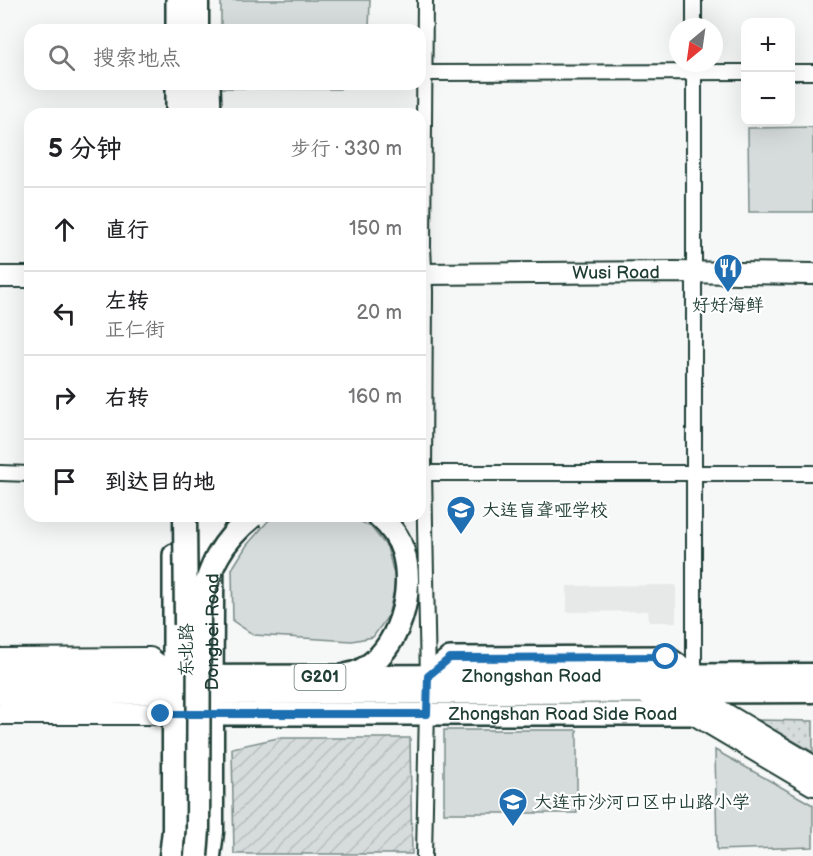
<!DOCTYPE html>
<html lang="zh">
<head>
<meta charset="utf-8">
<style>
	body { margin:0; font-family:"Balsamiq Sans","LXGW WenKai TC",sans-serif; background:#f2f2f2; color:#202124 }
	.controls { position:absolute; right:18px; top:18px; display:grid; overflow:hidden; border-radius:12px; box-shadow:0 6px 24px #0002 }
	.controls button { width:54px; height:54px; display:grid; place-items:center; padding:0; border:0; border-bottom:2px solid #e0e0e0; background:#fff; color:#202124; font:30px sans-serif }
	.compass { position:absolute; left:669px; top:18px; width:54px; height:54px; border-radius:50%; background:#fff; box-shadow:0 6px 24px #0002; rotate:209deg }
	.stop { position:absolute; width:18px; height:18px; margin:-14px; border:4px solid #1f6fb2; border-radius:50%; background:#fff }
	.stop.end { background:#1f6fb2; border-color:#fff; box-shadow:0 2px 6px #0008 }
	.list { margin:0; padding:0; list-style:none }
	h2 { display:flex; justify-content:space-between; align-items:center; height:78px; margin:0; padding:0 24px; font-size:26px }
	h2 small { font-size:20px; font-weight:400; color:#757577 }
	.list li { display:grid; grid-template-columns:39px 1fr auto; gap:18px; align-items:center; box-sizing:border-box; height:84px; padding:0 24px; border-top:2px solid #e0e0e0 }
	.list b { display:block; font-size:22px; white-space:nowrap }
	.list p { margin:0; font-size:20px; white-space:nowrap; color:#757577 }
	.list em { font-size:20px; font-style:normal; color:#757577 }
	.icon { flex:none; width:33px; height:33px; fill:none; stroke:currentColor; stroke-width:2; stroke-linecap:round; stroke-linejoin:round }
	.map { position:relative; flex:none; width:813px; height:856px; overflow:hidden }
	.search { position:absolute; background:#fff; box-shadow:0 6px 24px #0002; left:24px; top:24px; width:402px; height:66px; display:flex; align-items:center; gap:15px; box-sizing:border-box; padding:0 21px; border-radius:18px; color:#757577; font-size:22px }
	.panel { position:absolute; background:#fff; box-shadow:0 6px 24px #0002; left:24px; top:108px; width:402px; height:414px; border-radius:18px }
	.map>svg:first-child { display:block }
	.built { fill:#e6e9e8 }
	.grass { fill:#d6dcdb; stroke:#7a8c88; stroke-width:1.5 }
	.park { fill:url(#park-dots); stroke:#7a8c88; stroke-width:1.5 }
	.garden { fill:url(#garden-furrows); stroke:#7a8c88; stroke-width:1.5 }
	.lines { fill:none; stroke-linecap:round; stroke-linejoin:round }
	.minor-casing { stroke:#1f3d34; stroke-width:18 }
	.secondary-casing { stroke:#1f3d34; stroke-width:24 }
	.primary-casing { stroke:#1f3d34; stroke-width:26 }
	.trunk-casing { stroke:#1f3d34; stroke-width:27 }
	.minor { stroke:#fff; stroke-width:14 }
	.secondary { stroke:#fff; stroke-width:20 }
	.primary { stroke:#fff; stroke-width:21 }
	.trunk { stroke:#fff; stroke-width:22 }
	.trunk-bridge-casing { stroke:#1f3d34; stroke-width:27; stroke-linecap:butt }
	.trunk-bridge { stroke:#fff; stroke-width:22 }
	.route { stroke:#1f6fb2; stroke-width:8 }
	.labels { text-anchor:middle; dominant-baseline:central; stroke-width:4.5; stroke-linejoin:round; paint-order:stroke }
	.shield { fill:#fff; stroke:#627771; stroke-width:1.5 }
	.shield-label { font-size:16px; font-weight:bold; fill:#1f3d34 }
	.street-label { font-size:18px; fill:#1f3d34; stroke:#fff }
	.poi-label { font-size:18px; fill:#1f3d34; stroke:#fff; text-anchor:start }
</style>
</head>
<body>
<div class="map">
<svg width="813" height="856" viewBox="0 0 813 856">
	<defs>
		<pattern id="park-dots" width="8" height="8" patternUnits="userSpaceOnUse" patternTransform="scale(1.5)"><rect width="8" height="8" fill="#d6dcdb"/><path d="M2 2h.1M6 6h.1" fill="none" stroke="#b7bebd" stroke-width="1.8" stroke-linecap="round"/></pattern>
		<pattern id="garden-furrows" width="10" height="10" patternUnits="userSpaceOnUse" patternTransform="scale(1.5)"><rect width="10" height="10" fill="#d6dcdb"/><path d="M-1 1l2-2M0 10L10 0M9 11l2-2" fill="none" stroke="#b7bebd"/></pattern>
	</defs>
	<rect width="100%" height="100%" fill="#f6f7f7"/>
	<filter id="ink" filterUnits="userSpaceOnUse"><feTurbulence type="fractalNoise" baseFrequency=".0167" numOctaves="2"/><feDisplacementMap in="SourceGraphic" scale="12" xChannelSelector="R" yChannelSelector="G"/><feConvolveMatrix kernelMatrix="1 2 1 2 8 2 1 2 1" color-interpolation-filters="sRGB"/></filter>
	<g filter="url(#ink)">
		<path class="built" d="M676,585v37h-27l-1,-11 -81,1v-26z"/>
		<g class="grass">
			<path d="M221,0h149l-1,30h-148z"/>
			<path d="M220,84h120v5l-120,-1z"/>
			<path d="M813,127v85h-64l-1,-84z"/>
			<path d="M282,516h66l22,10 17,21 9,35 -8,34 -15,21 -21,4 -98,-6 -21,-14 -1,-52 15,-24 22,-25z"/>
			<rect x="444" y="730" width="133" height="83"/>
			<path d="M715,750l98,55v42l-96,3z"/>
		</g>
		<path class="park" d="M757,720l56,1v31z"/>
		<path class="garden" d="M278,738h132l2,116h-178l-2,-106z"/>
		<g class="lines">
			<g class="minor-casing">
				<g id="minor">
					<path d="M425,0l-2,246 2,45 -1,182 4,206"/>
					<path d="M694,27v-27"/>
					<path d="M694,63v618"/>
					<path d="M790,72h23"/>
					<path d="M426,73l320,-1"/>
					<path d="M0,473l30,1"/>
					<path d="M420,473h393"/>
					<path d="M424,856l3,-149"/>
				</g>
			</g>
			<g class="secondary-casing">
				<g id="secondary">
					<path id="s1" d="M420,274l254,-2 139,2"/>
					<path d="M0,277h30"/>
					<path d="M0,659l150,-1 24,19"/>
					<path d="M684,689l129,77"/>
					<path d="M648,695l30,10 135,80"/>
					<path d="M0,714h212"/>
				</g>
			</g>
			<g class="primary-casing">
				<g id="primary">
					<path d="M177,0v30"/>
					<path d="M177,84v30"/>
					<path d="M209,84l1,30"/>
					<path d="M428,676l22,-18 216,-1 28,19"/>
					<path d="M0,678l174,-1v-122"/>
					<path id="s2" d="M0,694l212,-1 1,-177"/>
					<path id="s3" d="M212,714h482"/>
				</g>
			</g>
			<g class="trunk-casing">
				<g id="trunk">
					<path d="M197,0v30"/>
					<path d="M197,84v30"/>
					<path d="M199,516v83"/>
					<path d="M347,675c4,-1 9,-2 13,-4 40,-21 55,-80 43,-120 -4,-13 -14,-26 -24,-35"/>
					<path id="s4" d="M171,856l3,-26v-153l639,-2"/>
					<path d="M209,856l3,-24v-139l601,-2"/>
				</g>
			</g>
			<use href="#minor" class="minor"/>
			<use href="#secondary" class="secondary"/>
			<use href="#primary" class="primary"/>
			<use href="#trunk" class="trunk"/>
			<g class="trunk-bridge-casing">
				<g id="trunk-bridge">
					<path d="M185,516l1,109"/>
					<path d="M196,856l2,-26 1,-224c12,-40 20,-63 54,-90"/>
				</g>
			</g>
			<use href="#trunk-bridge" class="trunk-bridge"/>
		</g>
	</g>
	<g class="lines" filter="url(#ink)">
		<path class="route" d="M161,714h266l1,-38 22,-18 216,-1"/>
	</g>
	<defs>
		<g id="restaurant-pin" transform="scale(1.5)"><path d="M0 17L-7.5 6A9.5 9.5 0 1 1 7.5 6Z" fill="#1f6fb2" stroke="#fff"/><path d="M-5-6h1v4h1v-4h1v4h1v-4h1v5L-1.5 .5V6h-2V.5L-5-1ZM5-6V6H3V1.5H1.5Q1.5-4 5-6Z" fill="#fff"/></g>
		<g id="school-pin" transform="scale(1.5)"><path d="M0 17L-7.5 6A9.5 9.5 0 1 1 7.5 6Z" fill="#1f6fb2" stroke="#fff"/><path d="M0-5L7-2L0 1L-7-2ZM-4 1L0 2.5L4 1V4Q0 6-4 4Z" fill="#fff"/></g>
	</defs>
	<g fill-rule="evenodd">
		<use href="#restaurant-pin" x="728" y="268"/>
		<use href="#school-pin" x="461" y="510"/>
		<use href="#school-pin" x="513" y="802"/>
	</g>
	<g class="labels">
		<rect class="shield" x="294.5" y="664" width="51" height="26" rx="4.5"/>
		<g class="shield-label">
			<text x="320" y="677">G201</text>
		</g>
		<g class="street-label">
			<text stroke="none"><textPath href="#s1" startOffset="196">Wusi Road</textPath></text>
			<text stroke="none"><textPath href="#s2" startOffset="273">Dongbei Road</textPath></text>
			<text transform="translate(186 650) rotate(-90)">东北路</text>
			<text stroke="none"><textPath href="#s4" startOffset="537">Zhongshan Road</textPath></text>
			<text stroke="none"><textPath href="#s3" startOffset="351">Zhongshan Road Side Road</textPath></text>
		</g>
		<g class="poi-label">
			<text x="728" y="305" text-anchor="middle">好好海鲜</text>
			<text x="482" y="510">大连盲聋哑学校</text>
			<text x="534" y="802">大连市沙河口区中山路小学</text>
		</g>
	</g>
</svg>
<div class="controls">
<button>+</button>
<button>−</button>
</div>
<svg class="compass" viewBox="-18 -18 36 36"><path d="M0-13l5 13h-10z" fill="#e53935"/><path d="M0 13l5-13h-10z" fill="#757577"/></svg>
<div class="stop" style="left:666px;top:657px"></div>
<div class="stop end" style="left:161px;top:714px"></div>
<div class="search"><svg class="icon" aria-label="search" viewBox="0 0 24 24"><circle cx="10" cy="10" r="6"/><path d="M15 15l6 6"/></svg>搜索地点</div>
<section class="panel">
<h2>5 分钟<small>步行 · 330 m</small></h2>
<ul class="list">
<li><svg class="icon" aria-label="ahead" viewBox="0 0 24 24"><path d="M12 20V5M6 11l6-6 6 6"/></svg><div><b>直行</b></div><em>150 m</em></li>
<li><svg class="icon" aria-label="left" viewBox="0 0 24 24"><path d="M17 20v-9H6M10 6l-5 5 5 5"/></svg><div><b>左转</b><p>正仁街</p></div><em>20 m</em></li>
<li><svg class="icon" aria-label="right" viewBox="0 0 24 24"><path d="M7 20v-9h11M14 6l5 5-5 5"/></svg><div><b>右转</b></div><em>160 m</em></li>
<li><svg class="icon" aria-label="arrive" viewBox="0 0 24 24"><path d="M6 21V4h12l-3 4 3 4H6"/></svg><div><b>到达目的地</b></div></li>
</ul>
</section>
</div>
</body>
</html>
